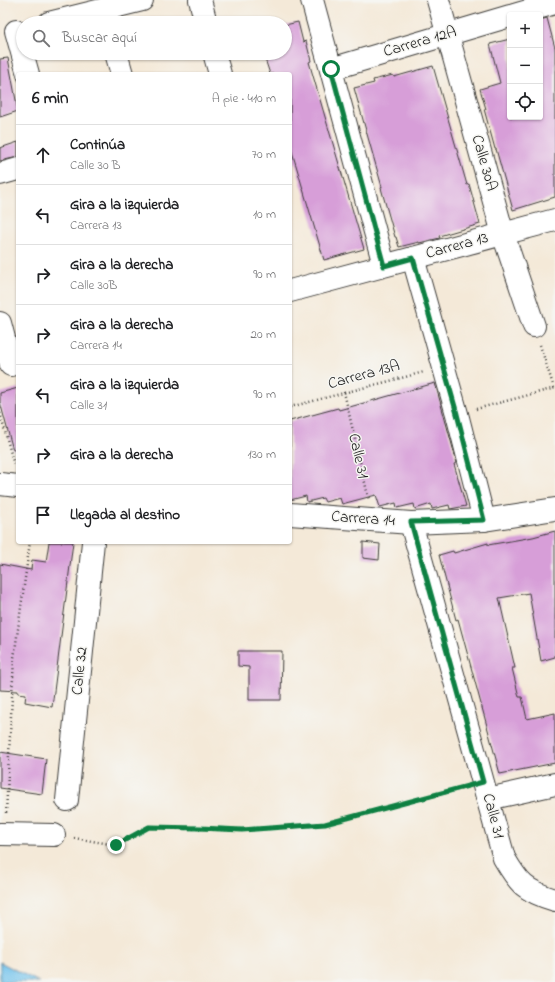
<!DOCTYPE html>
<html lang="es">
<head>
<meta charset="utf-8">
<style>
	body { margin:0; font-family:"Indie Flower",sans-serif; background:#f2f2f2; color:#202124 }
	.controls { position:absolute; right:12px; top:12px; display:grid; overflow:hidden; border-radius:4px; box-shadow:0 1px 3px #0004 }
	.controls button { width:36px; height:36px; display:grid; place-items:center; padding:0; border:0; border-bottom:1px solid #e0e0e0; background:#fff; color:#202124; font:20px sans-serif }
	.stop { position:absolute; width:12px; height:12px; margin:-9px; border:3px solid #0b8043; border-radius:50%; background:#fff }
	.stop.end { background:#0b8043; border-color:#fff; box-shadow:0 1px 4px #0008 }
	.list { margin:0; padding:0; list-style:none }
	h2 { display:flex; justify-content:space-between; align-items:center; height:52px; margin:0; padding:0 16px; font-size:17px }
	h2 small { font-size:13px; font-weight:400; color:#757577 }
	.list li { display:grid; grid-template-columns:26px 1fr auto; gap:12px; align-items:center; box-sizing:border-box; height:60px; padding:0 16px; border-top:1px solid #e0e0e0 }
	.list b { display:block; font-size:15px; white-space:nowrap }
	.list p { margin:0; font-size:13px; white-space:nowrap; color:#757577 }
	.list em { font-size:13px; font-style:normal; color:#757577 }
	.icon { flex:none; width:22px; height:22px; fill:none; stroke:currentColor; stroke-width:2; stroke-linecap:round; stroke-linejoin:round }
	.map { position:relative; flex:none; width:555px; height:982px; overflow:hidden }
	.search { position:absolute; background:#fff; box-shadow:0 1px 3px #0004; left:16px; top:16px; width:276px; height:44px; display:flex; align-items:center; gap:10px; box-sizing:border-box; padding:0 14px; border-radius:22px; color:#757577; font-size:15px }
	.panel { position:absolute; background:#fff; box-shadow:0 1px 3px #0004; left:16px; top:72px; width:276px; height:472px; border-radius:4px }
	.map>svg:first-child { display:block }
	.water { fill:#71c2ec; stroke:#466f84 }
	.building { fill:#d79ed8 }
	.lines { fill:none; stroke-linecap:round; stroke-linejoin:round }
	.minor-casing { stroke:#3c3b38; stroke-width:24 }
	.major-casing { stroke:#3c3b38; stroke-width:24 }
	.path { stroke:#3c3b38; stroke-width:2.5; stroke-dasharray:1 3; stroke-linecap:butt }
	.minor { stroke:#fff; stroke-width:22 }
	.major { stroke:#fff; stroke-width:22 }
	.route { stroke:#0b8043; stroke-width:5 }
	.labels { text-anchor:middle; dominant-baseline:central; stroke-width:3; stroke-linejoin:round; paint-order:stroke }
	.street-label { font-size:16px; fill:#1c1c1c; stroke:#f6f6f2 }
</style>
</head>
<body>
<div class="map">
<svg width="555" height="982" viewBox="0 0 555 982">
	<rect width="100%" height="100%" fill="#f6f6f2"/>
	<filter id="ink" filterUnits="userSpaceOnUse"><feTurbulence type="fractalNoise" baseFrequency=".025" numOctaves="2"/><feDisplacementMap in="SourceGraphic" scale="8" xChannelSelector="R" yChannelSelector="G"/><feConvolveMatrix kernelMatrix="1 2 1 2 8 2 1 2 1" color-interpolation-filters="sRGB"/></filter>
	<filter id="wash" filterUnits="userSpaceOnUse"><feTurbulence type="fractalNoise" baseFrequency=".012" numOctaves="4" result="noise"/><feDisplacementMap in="SourceGraphic" scale="16" xChannelSelector="R" yChannelSelector="G"/><feGaussianBlur stdDeviation="0.9" result="paint"/><feColorMatrix in="noise" values="0 0 0 0 0 0 0 0 0 0 0 0 0 0 0 0 0 1.4 0 .05"/><feComposite in="paint" operator="in"/></filter>
	<g filter="url(#wash)">
		<rect width="100%" height="100%" fill="#f4e9d8"/>
		<path class="water" d="M0,962l39,20h-39z"/>
		<g id="blocks">
			<g class="building">
				<path d="M547,18l8,30v149l-42,13 -17,-61h-1l-11,-40h2l-6,-20 20,-6 -10,-39 20,-5v78h30v-97z"/>
				<path d="M298,22l5,20 3,-1 5,20 -2,1 14,48 41,139 -40,11 -34,-115v-71h-20l-7,-21h22v-28z"/>
				<path d="M8,58l10,53 -18,6v-58z"/>
				<path d="M433,66l34,119 2,-1 11,40 -41,12 1,2 -21,5v-1l-20,5 -3,-10h-1l-14,-49 1,-1 -28,-99 20,-5 -1,-3 20,-5 1,2z"/>
				<path d="M18,142v15l-18,4v-13z"/>
				<path d="M435,383l22,80 -3,1 12,42 -16,3 -1,-4 -17,4 -1,-5 -16,5 -1,-5 -17,4 -1,-5 -16,4 -4,-12 -34,9 -2,-6 -15,4 -2,-4 -16,4 -1,-6 -16,4v-79l48,-13 1,2z"/>
				<path d="M18,388v61l-5,1 -13,-48v-9z"/>
				<path d="M555,531v126l-14,4 -12,-68 -30,5 16,70h-3l7,29h3l5,22 28,-6v50l-55,11 -42,-155 -2,1 -17,-65 14,-4 1,2 34,-10v2l45,-8z"/>
				<path d="M49,542h24l-21,165 -27,-5 1,-8 -8,-1v-2l-18,-1v-126l31,6 1,-10 14,2z"/>
				<path d="M363,542l17,2 -1,16 -16,-2z"/>
				<path d="M238,651h44l-1,49h-32v-33l-11,-1z"/>
				<path d="M0,752l46,7 -4,35 -42,-6z"/>
			</g>
		</g>
	</g>
	<g filter="url(#ink)">
		<use href="#blocks" fill-opacity="0" stroke="#3c3b38" stroke-width="1"/>
		<g class="lines">
			<g class="minor-casing">
				<g id="minor">
					<path d="M200,0l6,23"/>
					<path d="M312,0l72,265"/>
					<path d="M438,0l65,234 31,92"/>
					<path d="M514,15l41,-12"/>
					<path d="M49,23l93,-23"/>
					<path d="M16,31l12,43"/>
					<path d="M116,53l6,21"/>
					<path d="M214,53l6,21"/>
					<path d="M331,69l179,-53"/>
					<path d="M0,174l18,-5"/>
					<path d="M413,258l44,156 27,106"/>
					<path d="M290,291l265,-71"/>
					<path d="M0,323l11,42"/>
					<path d="M411,523l93,335c15,26 21,33 51,42"/>
					<path d="M488,799l67,-15"/>
					<path d="M67,800l26,-258"/>
					<path d="M0,834l54,1"/>
				</g>
			</g>
			<g class="major-casing">
				<g id="major">
					<path d="M0,484l18,2"/>
					<path d="M290,514l121,9 73,-3 71,-11"/>
				</g>
			</g>
			<g class="path">
				<path d="M540,345l14,43"/>
				<path d="M344,392l25,108"/>
				<path d="M290,407l134,-35"/>
				<path d="M476,409l79,-21"/>
				<path d="M0,413l14,52"/>
				<path d="M6,813l8,-155 16,-116"/>
				<path d="M74,838l42,7 33,-18 92,3 84,-6 138,-36"/>
			</g>
			<use href="#minor" class="minor"/>
			<use href="#major" class="major"/>
		</g>
	</g>
	<g class="lines" filter="url(#ink)">
		<path class="route" d="M116,845l33,-18 51,1 42,2 83,-6 158,-42 -72,-260 73,-2 -27,-106 -44,-156 -29,8 -53,-197"/>
	</g>
	<g class="labels">
		<g class="street-label">
			<text transform="translate(420 42) rotate(-16)">Carrera 12A</text>
			<text transform="translate(484 163) rotate(74)">Calle 30A</text>
			<text transform="translate(457 246) rotate(-15)">Carrera 13</text>
			<text transform="translate(364 375) rotate(-15)">Carrera 13A</text>
			<text transform="translate(358 456) rotate(77)">Calle 31</text>
			<text transform="translate(363 519) rotate(4)">Carrera 14</text>
			<text transform="translate(80 671) rotate(-84)">Calle 32</text>
			<text transform="translate(493 816) rotate(75)">Calle 31</text>
		</g>
	</g>
</svg>
<div class="controls">
<button>+</button>
<button>−</button>
<button><svg class="icon" aria-label="locate" viewBox="0 0 24 24"><circle cx="12" cy="12" r="6"/><path d="M12 2v4M12 18v4M2 12h4M18 12h4"/></svg></button>
</div>
<div class="stop" style="left:331px;top:69px"></div>
<div class="stop end" style="left:116px;top:845px"></div>
<div class="search"><svg class="icon" aria-label="search" viewBox="0 0 24 24"><circle cx="10" cy="10" r="6"/><path d="M15 15l6 6"/></svg>Buscar aquí</div>
<section class="panel">
<h2>6 min<small>A pie · 410 m</small></h2>
<ul class="list">
<li><svg class="icon" aria-label="ahead" viewBox="0 0 24 24"><path d="M12 20V5M6 11l6-6 6 6"/></svg><div><b>Continúa</b><p>Calle 30 B</p></div><em>70 m</em></li>
<li><svg class="icon" aria-label="left" viewBox="0 0 24 24"><path d="M17 20v-9H6M10 6l-5 5 5 5"/></svg><div><b>Gira a la izquierda</b><p>Carrera 13</p></div><em>10 m</em></li>
<li><svg class="icon" aria-label="right" viewBox="0 0 24 24"><path d="M7 20v-9h11M14 6l5 5-5 5"/></svg><div><b>Gira a la derecha</b><p>Calle 30B</p></div><em>90 m</em></li>
<li><svg class="icon" aria-label="right" viewBox="0 0 24 24"><path d="M7 20v-9h11M14 6l5 5-5 5"/></svg><div><b>Gira a la derecha</b><p>Carrera 14</p></div><em>20 m</em></li>
<li><svg class="icon" aria-label="left" viewBox="0 0 24 24"><path d="M17 20v-9H6M10 6l-5 5 5 5"/></svg><div><b>Gira a la izquierda</b><p>Calle 31</p></div><em>90 m</em></li>
<li><svg class="icon" aria-label="right" viewBox="0 0 24 24"><path d="M7 20v-9h11M14 6l5 5-5 5"/></svg><div><b>Gira a la derecha</b></div><em>130 m</em></li>
<li><svg class="icon" aria-label="arrive" viewBox="0 0 24 24"><path d="M6 21V4h12l-3 4 3 4H6"/></svg><div><b>Llegada al destino</b></div></li>
</ul>
</section>
</div>
</body>
</html>
